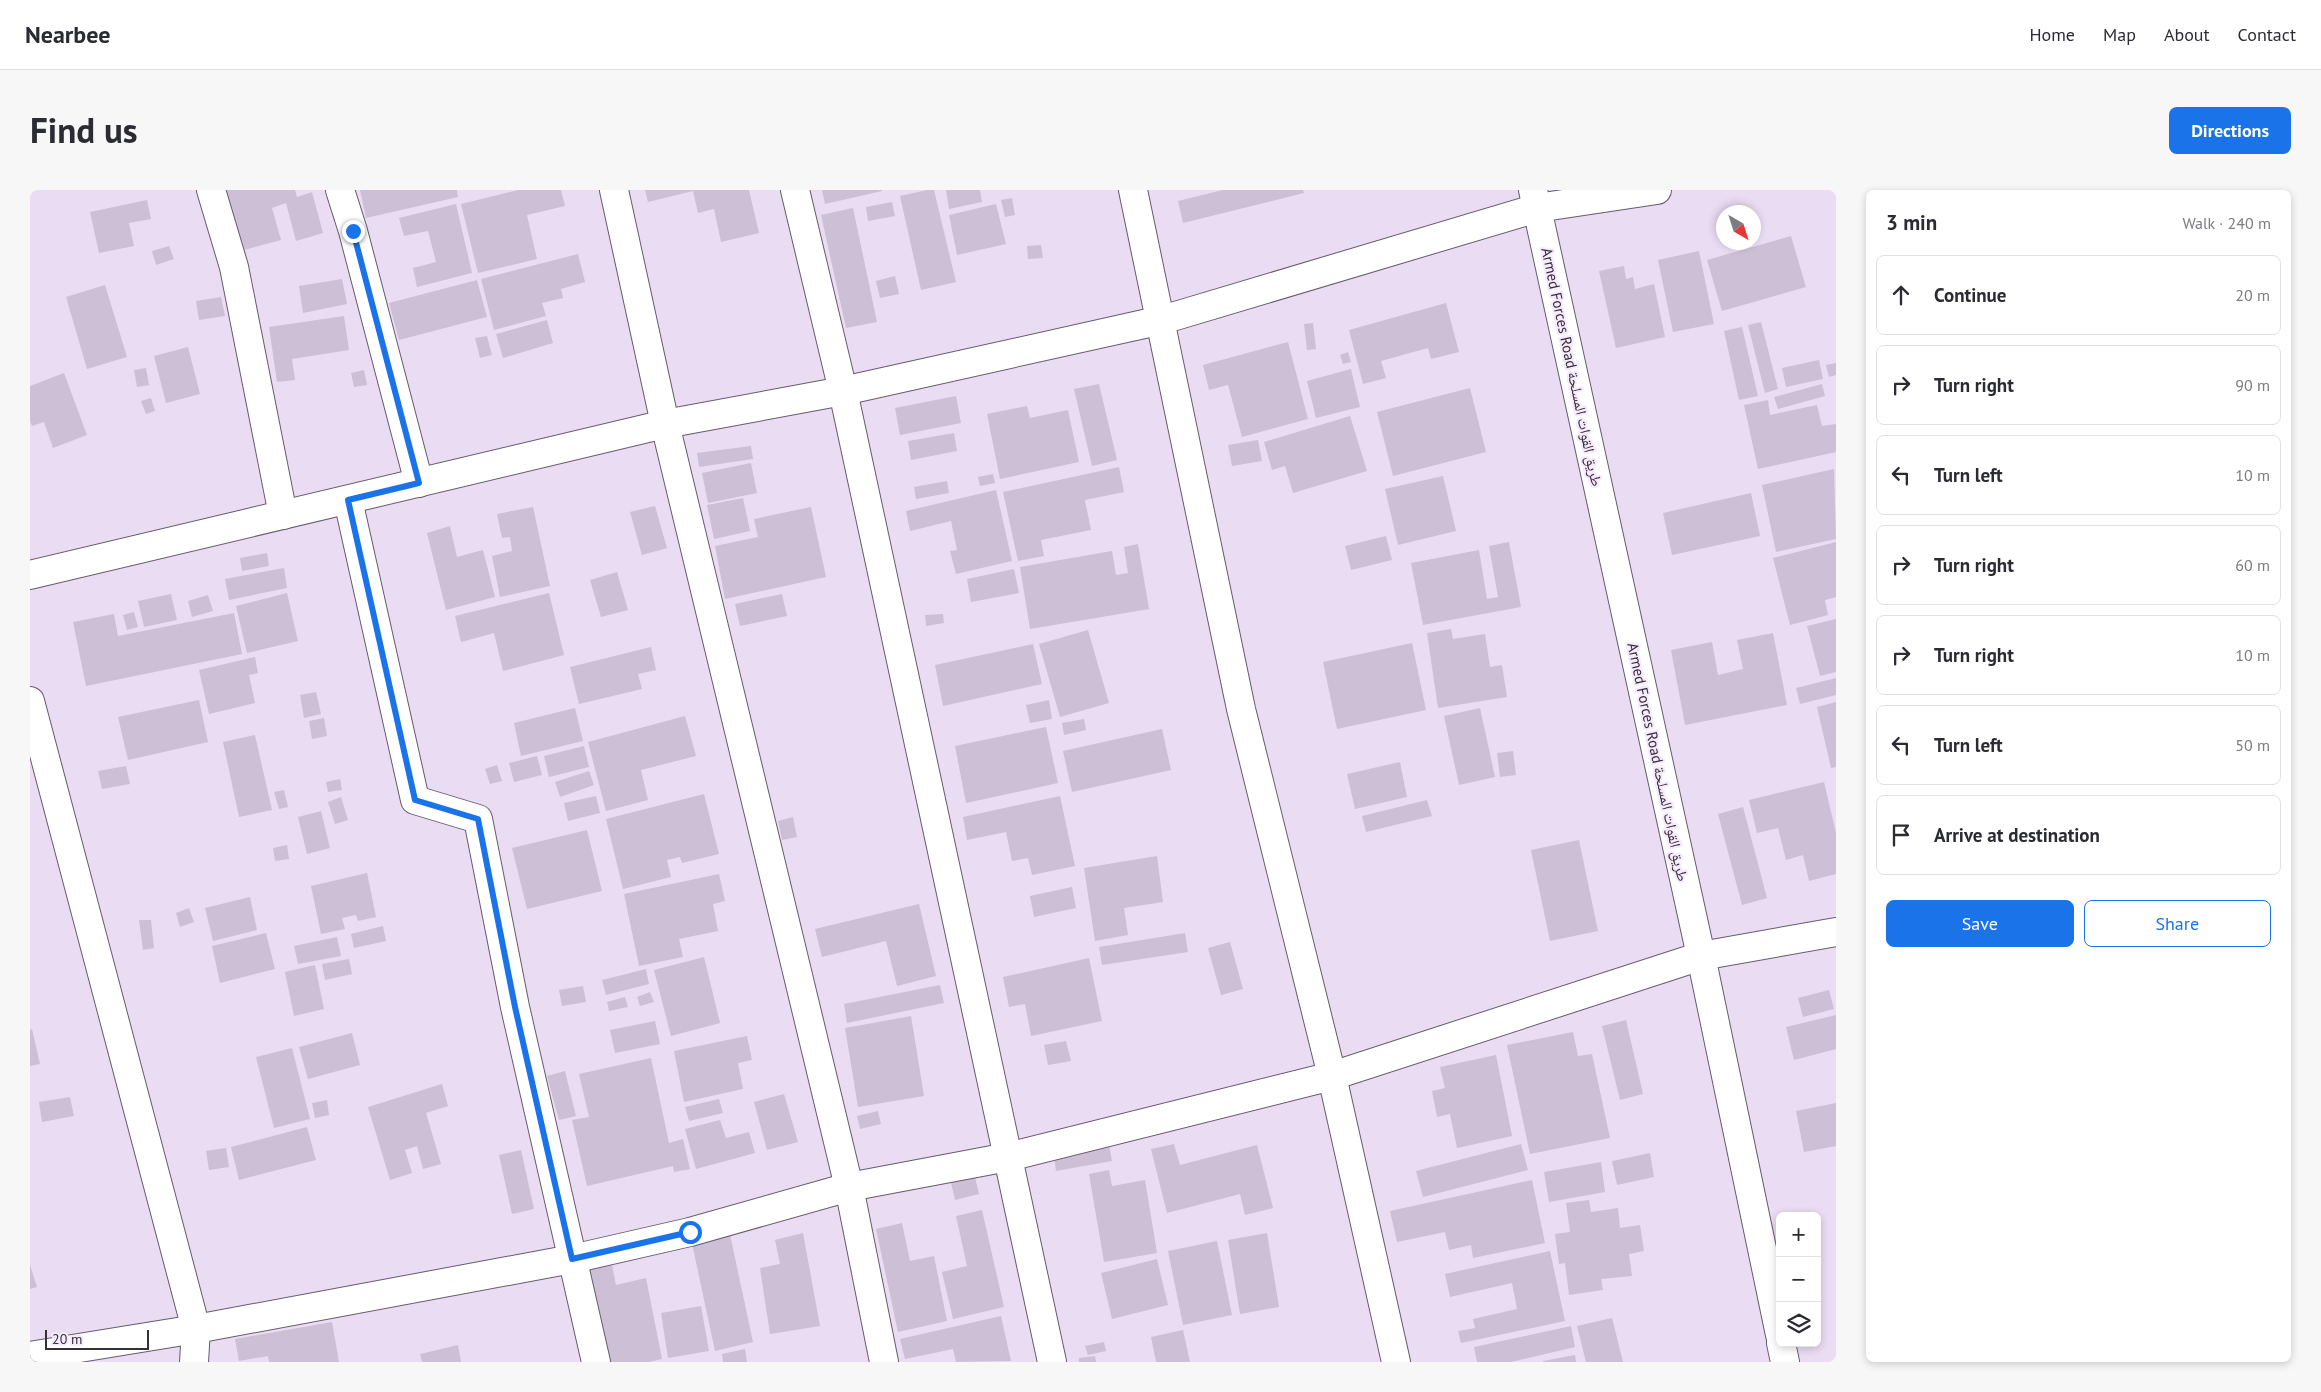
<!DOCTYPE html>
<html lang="en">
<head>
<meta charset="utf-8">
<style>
	body { margin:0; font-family:"PT Sans","Noto Naskh Arabic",sans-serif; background:#f7f7f7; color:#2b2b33 }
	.controls { position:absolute; right:15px; bottom:15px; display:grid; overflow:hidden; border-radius:8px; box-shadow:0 2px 8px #0003 }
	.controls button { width:45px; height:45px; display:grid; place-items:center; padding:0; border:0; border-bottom:1px solid #e1e1e2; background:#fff; color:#2b2b33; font:25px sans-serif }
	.compass { position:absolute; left:1686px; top:15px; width:45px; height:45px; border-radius:50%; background:#fff; box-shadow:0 2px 8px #0003; rotate:141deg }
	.scale { position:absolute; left:15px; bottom:12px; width:104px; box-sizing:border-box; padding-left:5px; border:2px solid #352f38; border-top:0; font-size:14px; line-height:18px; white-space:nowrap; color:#352f38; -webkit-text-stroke:4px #f6eafc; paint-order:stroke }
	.stop { position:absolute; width:15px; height:15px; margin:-11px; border:4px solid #1a73e8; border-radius:50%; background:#fff }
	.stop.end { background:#1a73e8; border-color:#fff; box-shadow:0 1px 5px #0008 }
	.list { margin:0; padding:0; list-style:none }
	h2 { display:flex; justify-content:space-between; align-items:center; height:65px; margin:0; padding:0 20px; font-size:21px }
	h2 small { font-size:16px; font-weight:400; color:#7c7c81 }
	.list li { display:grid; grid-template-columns:32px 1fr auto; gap:15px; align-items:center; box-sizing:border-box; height:80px; margin:0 10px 10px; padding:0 10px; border:1px solid #e1e1e2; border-radius:8px }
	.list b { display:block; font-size:19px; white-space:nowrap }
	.list em { font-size:16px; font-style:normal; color:#7c7c81 }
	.actions { display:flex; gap:10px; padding:15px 20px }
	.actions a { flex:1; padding:11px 0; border:1px solid #1a73e8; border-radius:8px; text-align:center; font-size:18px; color:#1a73e8 }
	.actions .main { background:#1a73e8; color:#fff }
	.icon { flex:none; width:28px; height:28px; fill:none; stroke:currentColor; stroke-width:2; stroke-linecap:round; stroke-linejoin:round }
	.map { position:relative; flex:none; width:1806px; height:1172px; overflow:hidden; border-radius:8px }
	header { display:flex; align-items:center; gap:30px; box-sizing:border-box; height:70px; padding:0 25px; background:#fff; border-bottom:1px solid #e1e1e2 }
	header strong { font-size:24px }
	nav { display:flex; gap:28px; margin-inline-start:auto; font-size:18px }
	.intro { display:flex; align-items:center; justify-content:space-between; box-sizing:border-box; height:120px; padding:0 30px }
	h1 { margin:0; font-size:35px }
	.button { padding:12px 22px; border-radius:8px; background:#1a73e8; color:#fff; font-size:18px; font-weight:700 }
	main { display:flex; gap:30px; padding:0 30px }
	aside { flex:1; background:#fff; border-radius:8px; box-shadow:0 2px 8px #0003 }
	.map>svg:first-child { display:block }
	.building { fill:#cdbfd5 }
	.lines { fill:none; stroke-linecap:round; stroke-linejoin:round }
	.street-casing { stroke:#675b6e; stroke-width:30 }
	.secondary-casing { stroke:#675b6e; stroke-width:30 }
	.street { stroke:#fff; stroke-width:28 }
	.secondary { stroke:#fff; stroke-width:28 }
	.route { stroke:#1a73e8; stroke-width:6 }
	.labels { text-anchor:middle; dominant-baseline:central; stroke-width:4.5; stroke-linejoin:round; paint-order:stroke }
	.street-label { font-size:15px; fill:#352f38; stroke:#f6eafc }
</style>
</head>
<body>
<header>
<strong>Nearbee</strong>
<nav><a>Home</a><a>Map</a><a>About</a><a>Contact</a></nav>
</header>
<div class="intro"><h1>Find us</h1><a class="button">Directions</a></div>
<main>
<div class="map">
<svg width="1806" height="1172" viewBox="0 0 1806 1172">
	<rect width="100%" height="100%" fill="#eadcf2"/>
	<g class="building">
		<path d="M192,0h73l2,7 15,-5 11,41 -27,8 -10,-38 -14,5 9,32 -37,10 -3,-11 -5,2z"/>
		<path d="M330,0h97l1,7 -92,21z"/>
		<path d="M488,0h43l4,16 -38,9 10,44 -59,14 -17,-69z"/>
		<path d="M615,0h104l10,43 -38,9 -7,-33 -16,4 -5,-22 -45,11z"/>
		<path d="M792,0h60v1l-57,13z"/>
		<path d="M897,0h7l22,92 -35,8 -21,-94z"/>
		<path d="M916,0h34l2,12 -33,7z"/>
		<path d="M1193,0h80l1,3 -121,30 -5,-22z"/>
		<path d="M982,8l3,17 -10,2 -4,-17z"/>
		<path d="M117,10l4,19 -22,4 5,23 -35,7 -9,-41z"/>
		<path d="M862,12l3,14 -27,5 -2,-14z"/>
		<path d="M426,14l16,69 -55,14 -4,-19 23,-6 -8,-31 -24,5 -5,-18z"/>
		<path d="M966,14l10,40 -49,11 -8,-40z"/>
		<path d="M823,18l24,114 -31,6 -25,-113z"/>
		<path d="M1761,46l15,51 -84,24 -15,-51z"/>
		<path d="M1011,55l2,13 -15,1 -1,-13z"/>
		<path d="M139,56l5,13 -18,6 -4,-14z"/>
		<path d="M1669,61l15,73 -41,8 -15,-72z"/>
		<path d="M548,64l7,28 -24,7 2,9 -21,5 4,13 -52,14 -13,-51z"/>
		<path d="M1594,76l2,13 7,-2 2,12 19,-5 11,53 -49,11 -17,-77z"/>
		<path d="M865,86l4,18 -19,4 -4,-17z"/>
		<path d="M312,89l5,25 -44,9 -4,-27z"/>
		<path d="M447,90l10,37 -88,23 -10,-37z"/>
		<path d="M75,95l22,72 -40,12 -21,-72z"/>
		<path d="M191,107l4,19 -26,4 -3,-19z"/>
		<path d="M1416,113l13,49 -28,7 -3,-11 -47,13 5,17 -23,6 -14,-54z"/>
		<path d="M314,126l5,34 -57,9 3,21 -18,2 -8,-55z"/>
		<path d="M517,130l6,23 -50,15 -7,-24z"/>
		<path d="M1731,132l17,67 -13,4 -17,-68z"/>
		<path d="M1283,133l3,26 -9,1 -3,-26z"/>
		<path d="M1712,137l16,69 -19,4 -15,-69z"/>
		<path d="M457,146l5,19 -12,3 -5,-20z"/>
		<path d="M1258,152l20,77 -66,18 -14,-52 -19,5 -6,-25z"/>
		<path d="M158,157l12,47 -34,9 -12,-47z"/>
		<path d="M1318,162l3,10 -8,2 -3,-9z"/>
		<path d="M1789,170l4,19 -37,8 -4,-19z"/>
		<path d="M1806,173v12l-7,2 -3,-12z"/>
		<path d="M116,178l3,17 -12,2 -3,-17z"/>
		<path d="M1321,179l9,38 -44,11 -9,-37z"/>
		<path d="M334,180l3,15 -13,2 -3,-14z"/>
		<path d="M34,183l23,62 -34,13 -9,-26 -12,4 -2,-5v-35z"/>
		<path d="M1069,194l18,76 -25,6 -18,-77z"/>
		<path d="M1792,194l3,12 -47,13 -4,-12z"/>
		<path d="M1440,198l16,64 -93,24 -16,-64z"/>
		<path d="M926,206l5,27 -61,12 -5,-27z"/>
		<path d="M121,208l4,13 -9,3 -5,-13z"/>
		<path d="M1738,210l2,15 47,-10 5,21 14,-2v28l-78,17 -14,-64z"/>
		<path d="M997,216l3,12 38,-8 11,52 -79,17 -13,-65z"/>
		<path d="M1320,226l17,55 -74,22 -8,-27 -13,4 -8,-28z"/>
		<path d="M924,243l3,18 -46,9 -3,-19z"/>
		<path d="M1228,250l4,21 -30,5 -4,-21z"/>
		<path d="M721,256l2,13 -54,8 -2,-14z"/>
		<path d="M721,273l6,30 -49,10 -6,-30z"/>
		<path d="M1089,277l5,25 -39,8 6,30 -50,10 3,16 -26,5 -15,-69z"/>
		<path d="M1804,279l2,70 -60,13 -14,-67z"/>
		<path d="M963,284l2,9 -15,3 -2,-9z"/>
		<path d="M1413,286l13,55 -58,14 -13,-56z"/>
		<path d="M917,291l2,12 -33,6 -2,-12z"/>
		<path d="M966,300l16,71 -56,13 -6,-23 7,-1 -6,-29 -41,10 -4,-20z"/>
		<path d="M1721,303l9,43 -88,19 -9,-42z"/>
		<path d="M713,308l7,33 -36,8 -7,-34z"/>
		<path d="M625,316l12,42 -25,7 -12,-43z"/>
		<path d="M503,317l17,79 -50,11 -8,-41 20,-5 -2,-14 -8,1 -5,-24z"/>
		<path d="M781,317l15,70 -101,22 -10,-53 43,-9 -4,-18z"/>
		<path d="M420,336l7,31 26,-7 12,47 -49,13 -19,-77z"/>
		<path d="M1356,346l6,24 -41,10 -6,-24z"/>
		<path d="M1479,352l12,65 -98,18 -12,-62 68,-13 8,49 11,-2 -9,-51z"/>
		<path d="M1806,352v55l-11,3 3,15 -38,10 -17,-67z"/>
		<path d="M1108,354l11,65 -119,20 -10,-62 92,-16 4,24 12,-2 -4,-26z"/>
		<path d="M237,363l2,13 -27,5 -2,-13z"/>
		<path d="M254,378l3,20 -58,12 -4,-21z"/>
		<path d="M984,379l5,24 -48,9 -4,-23z"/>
		<path d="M587,382l11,38 -27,7 -11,-37z"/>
		<path d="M257,403l11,48 -51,12 -11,-47z"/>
		<path d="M519,403l15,62 -61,16 -9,-38 -33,9 -6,-26z"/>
		<path d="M141,404l6,26 -33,7 -6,-26z"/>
		<path d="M752,404l5,22 -47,10 -5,-22z"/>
		<path d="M178,405l5,16 -21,6 -4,-16z"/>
		<path d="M104,422l4,15 -11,3 -4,-15z"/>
		<path d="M204,423l8,41 -156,32 -13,-64 41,-8 4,22z"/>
		<path d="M913,424l1,9 -18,3 -1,-11z"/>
		<path d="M1806,429v53l-16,4 -13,-50z"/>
		<path d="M1421,439l2,10 32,-5 5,33 12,-2 5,32 -69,11 -11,-75z"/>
		<path d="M1058,440l21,73 -49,14 -21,-73z"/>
		<path d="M1743,443l14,72 -102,20 -14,-75 41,-8 6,33 25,-6 -6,-29z"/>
		<path d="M1382,453l14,67 -89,19 -14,-67z"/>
		<path d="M1003,454l9,40 -99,22 -8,-41z"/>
		<path d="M621,457l5,23 -18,4 4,15 -63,15 -9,-37z"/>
		<path d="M225,467l3,16 -9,2 6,28 -46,11 -10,-44z"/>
		<path d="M1806,488v17l-36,9 -4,-16z"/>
		<path d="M286,502l5,22 -17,4 -4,-23z"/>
		<path d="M169,510l9,42 -80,18 -10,-43z"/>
		<path d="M1019,510l3,19 -22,4 -4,-18z"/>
		<path d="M1806,512v65l-5,1 -14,-61z"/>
		<path d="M545,518l8,33 -62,15 -7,-33z"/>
		<path d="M1450,518l15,69 -36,8 -15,-69z"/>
		<path d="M655,526l11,40 -55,14 7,30 -42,11 -18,-69z"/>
		<path d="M294,528l3,18 -15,3 -3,-18z"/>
		<path d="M1054,529l2,11 -22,5 -2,-12z"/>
		<path d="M1016,537l12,56 -92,20 -11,-57z"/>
		<path d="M1132,539l9,41 -99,22 -9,-41z"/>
		<path d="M225,545l17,75 -33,7 -16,-75z"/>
		<path d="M554,556l5,21 -40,10 -5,-21z"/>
		<path d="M1483,561l3,24 -16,2 -3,-24z"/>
		<path d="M507,566l5,19 -28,7 -5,-19z"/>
		<path d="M1370,572l7,35 -52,12 -8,-35z"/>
		<path d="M467,575l5,16 -12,3 -5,-15z"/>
		<path d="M96,576l4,18 -28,5 -4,-18z"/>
		<path d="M559,581l5,14 -34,12 -5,-15z"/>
		<path d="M310,589l2,11 -14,2 -2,-10z"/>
		<path d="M1794,592l12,51v41l-27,7 -6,-26 -17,5 -8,-32 -21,5 -8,-33z"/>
		<path d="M254,600l4,17 -9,2 -5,-17z"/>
		<path d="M674,604l15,60 -37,9 -2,-6 -13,3 4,17 -48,12 -17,-70z"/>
		<path d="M566,606l4,17 -32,8 -4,-18z"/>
		<path d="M1030,606l15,70 -43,9 -4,-17 -16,3 -6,-29 -39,8 -4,-23z"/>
		<path d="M311,607l7,23 -13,4 -7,-22z"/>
		<path d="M1397,610l5,16 -66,16 -4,-16z"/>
		<path d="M1713,617l24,91 -25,7 -24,-91z"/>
		<path d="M291,621l9,37 -23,6 -9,-37z"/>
		<path d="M763,627l4,20 -15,3 -4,-19z"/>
		<path d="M557,640l15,61 -75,18 -15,-61z"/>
		<path d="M1549,650l19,91 -48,10 -19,-91z"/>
		<path d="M257,655l2,14 -14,2 -2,-13z"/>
		<path d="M1127,666l6,46 -39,6 4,27 -33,6 -11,-73z"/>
		<path d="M337,683l9,44 -18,4 -2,-6 -14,3 3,11 -24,5 -10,-48z"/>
		<path d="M689,684l6,27 -12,3 5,27 -39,8 4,18 -44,9 -15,-72z"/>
		<path d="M1042,697l4,21 -42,9 -4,-21z"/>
		<path d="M220,707l7,33 -44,11 -8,-33z"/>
		<path d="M889,714l17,72 -39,10 -11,-45 -64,16 -7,-28z"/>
		<path d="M159,718l5,14 -14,5 -4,-14z"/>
		<path d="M109,730h12l3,28 -11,2z"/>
		<path d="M353,736l3,15 -32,7 -3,-14z"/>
		<path d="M236,743l9,36 -55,14 -8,-37z"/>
		<path d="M1155,743l3,19 -86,13 -3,-18z"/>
		<path d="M307,747l4,19 -43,8 -4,-18z"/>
		<path d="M1200,752l13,47 -22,6 -13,-47z"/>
		<path d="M674,767l16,66 -49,13 -17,-66z"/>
		<path d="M1059,768l13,63 -71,15 -6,-32 -16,3 -6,-30z"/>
		<path d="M319,769l3,15 -27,6 -3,-16z"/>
		<path d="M285,775l9,44 -30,7 -9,-44z"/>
		<path d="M616,779l3,15 -43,11 -4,-15z"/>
		<path d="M910,795l4,18 -97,20 -3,-19z"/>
		<path d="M553,796l3,16 -24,4 -3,-16z"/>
		<path d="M1799,800l5,19 -31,8 -5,-19z"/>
		<path d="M620,802l4,10 -14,4 -3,-9z"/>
		<path d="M595,807l3,10 -19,4 -2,-9z"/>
		<path d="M1806,825v34l-42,11 -8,-33z"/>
		<path d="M881,826l13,80 -66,11 -13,-79z"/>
		<path d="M1596,830l17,74 -23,6 -18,-74z"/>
		<path d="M625,831l5,23 -45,9 -5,-23z"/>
		<path d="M2,839l8,35 -10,2v-36z"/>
		<path d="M1543,842l5,24 14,-2 18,84 -80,16 -23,-109z"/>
		<path d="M322,843l8,32 -52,14 -9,-32z"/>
		<path d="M717,846l5,24 -14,3 5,26 -59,13 -10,-51z"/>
		<path d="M1036,851l5,20 -23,4 -4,-20z"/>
		<path d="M262,858l18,71 -36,9 -18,-71z"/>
		<path d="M1466,865l16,81 -55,12 -7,-34 -13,3 -5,-26 13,-3 -5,-21z"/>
		<path d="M621,868l18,85 14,-4 7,30 -16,3 -1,-6 -86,20 -15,-66 17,-3 -10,-43z"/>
		<path d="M535,881l11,45 -17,4 -12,-44z"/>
		<path d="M412,894l6,22 -22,7 15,51 -18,5 -6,-23 -12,4 7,23 -22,7 -22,-73z"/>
		<path d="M754,904l14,48 -31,8 -13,-48z"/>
		<path d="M40,907l4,19 -32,6 -3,-20z"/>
		<path d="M689,909l4,14 -34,8 -4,-14z"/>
		<path d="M297,910l2,15 -14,3 -3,-15z"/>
		<path d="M1806,913v43l-32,6 -8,-41z"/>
		<path d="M848,921l3,13 -21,5 -3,-13z"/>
		<path d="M690,930l6,18 23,-6 6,21 -59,16 -11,-40z"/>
		<path d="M277,937l9,33 -77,20 -8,-33z"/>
		<path d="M1078,949l4,22 -56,10 -3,-22z"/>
		<path d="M1144,954l6,21 77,-20 16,63 -28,7 -5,-21 -73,19 -16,-64z"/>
		<path d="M1491,954l7,26 -105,27 -7,-26z"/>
		<path d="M196,958l3,19 -20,3 -3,-19z"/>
		<path d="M491,960l13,59 -22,5 -13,-59z"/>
		<path d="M1620,963l4,24 -37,8 -5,-24z"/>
		<path d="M1571,972l4,30 -56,10 -5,-30z"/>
		<path d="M943,978l6,26 -24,6 -6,-26z"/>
		<path d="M1079,980l3,16 33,-6 12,73 -53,9 -15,-88z"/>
		<path d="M1502,990l13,63 -72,15 -2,-13 -22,5 -4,-18 -48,10 -7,-31z"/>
		<path d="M1559,1010l2,12 27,-4 2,20 20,-3 4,26 -15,3 3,22 -31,3 2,11 -34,5 -4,-32 -6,1 -4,-30 15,-2 -4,-29z"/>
		<path d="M952,1020l22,97 -51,12 -11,-47 25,-6 -11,-50z"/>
		<path d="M872,1033l8,38 24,-5 13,65 -49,11 -22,-103z"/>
		<path d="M698,1035l25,117 -38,9 -25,-117z"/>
		<path d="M773,1043l17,93 -50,8 -10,-66 20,-4 -5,-24z"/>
		<path d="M1237,1043l12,74 -39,7 -12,-74z"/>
		<path d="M1187,1051l15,74 -49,10 -15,-74z"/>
		<path d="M1520,1061l15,70 -104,22 -3,-12 17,-3 -2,-9 44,-10 -5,-26 -62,14 -5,-23z"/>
		<path d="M580,1065l6,30 30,-7 16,81 -13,3h-42l-20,-103z"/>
		<path d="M1127,1069l11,46 -56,14 -11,-46z"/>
		<path d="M0,1075l7,22 -7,2z"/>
		<path d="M671,1116l8,45 -41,7 -7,-45z"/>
		<path d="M971,1126l10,45 -55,1 -3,-13 -48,10 -5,-20z"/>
		<path d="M1582,1128l11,44h-37l-9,-36z"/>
		<path d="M302,1132l7,40h-70l-1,-6 -29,5 -4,-22z"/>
		<path d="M1541,1136l4,21 -64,15h-34l-3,-15z"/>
		<path d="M1153,1140l7,32h-34l-5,-25z"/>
		<path d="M1074,1152l2,9 -18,4 -3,-9z"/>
		<path d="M428,1155l3,17h-39l-2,-8z"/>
		<path d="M715,1159l2,13h-24l-1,-8z"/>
		<path d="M1545,1165l1,7h-33v-1z"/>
		<path d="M1065,1166l1,6h-17v-4z"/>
	</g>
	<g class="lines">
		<g class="street-casing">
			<g id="street">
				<path d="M181,0l23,77 49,248"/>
				<path d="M310,0l13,41 66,252"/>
				<path d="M584,0l51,234 184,763 35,175"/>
				<path d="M765,0l48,201 209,971"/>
				<path d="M1103,0l108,519 91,367 64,286"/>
				<path d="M318,310l67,300 63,19 37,188 81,355"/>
				<path d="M0,385l635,-151 178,-33 319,-71 375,-112 120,-18"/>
				<path d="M0,511l166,628 -2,33"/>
				<path d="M0,1166l166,-27 376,-70 118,-27 159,-45 159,-30 324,-81 369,-120 135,-24"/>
			</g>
		</g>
		<g class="secondary-casing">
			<g id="secondary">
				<path d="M1503,0l168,766 79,379"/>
				<path d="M1751,1153l4,19"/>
			</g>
		</g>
		<use href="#street" class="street"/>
		<use href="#secondary" class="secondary"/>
	</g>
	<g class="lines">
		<path class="route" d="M323,41l66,252 -71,17 67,300 63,19 37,188 57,252 118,-27"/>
	</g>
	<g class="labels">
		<g class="street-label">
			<text transform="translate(1542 177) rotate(78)">Armed Forces Road طريق القوات المسلحة</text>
			<text transform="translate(1628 572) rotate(78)">Armed Forces Road طريق القوات المسلحة</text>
		</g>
	</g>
</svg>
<div class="controls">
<button>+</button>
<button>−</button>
<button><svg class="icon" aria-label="layers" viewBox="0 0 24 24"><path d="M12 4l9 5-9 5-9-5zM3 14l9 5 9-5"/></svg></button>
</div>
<svg class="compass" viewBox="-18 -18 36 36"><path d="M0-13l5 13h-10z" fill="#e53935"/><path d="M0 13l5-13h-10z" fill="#7c7c81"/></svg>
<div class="scale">20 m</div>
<div class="stop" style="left:660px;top:1042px"></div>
<div class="stop end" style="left:323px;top:41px"></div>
</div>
<aside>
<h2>3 min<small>Walk · 240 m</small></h2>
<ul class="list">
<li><svg class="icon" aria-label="ahead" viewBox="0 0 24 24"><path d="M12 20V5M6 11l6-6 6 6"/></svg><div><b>Continue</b></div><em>20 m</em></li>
<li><svg class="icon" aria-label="right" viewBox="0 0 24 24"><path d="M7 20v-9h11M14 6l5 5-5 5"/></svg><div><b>Turn right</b></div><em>90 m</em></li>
<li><svg class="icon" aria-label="left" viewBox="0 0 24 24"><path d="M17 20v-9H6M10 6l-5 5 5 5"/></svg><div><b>Turn left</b></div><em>10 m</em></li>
<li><svg class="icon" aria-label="right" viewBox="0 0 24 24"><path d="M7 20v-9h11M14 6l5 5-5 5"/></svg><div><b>Turn right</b></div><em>60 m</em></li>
<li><svg class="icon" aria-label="right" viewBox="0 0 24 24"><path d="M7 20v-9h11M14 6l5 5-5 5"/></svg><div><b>Turn right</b></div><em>10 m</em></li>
<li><svg class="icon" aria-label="left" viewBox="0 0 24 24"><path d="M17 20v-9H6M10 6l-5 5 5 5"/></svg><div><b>Turn left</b></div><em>50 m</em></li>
<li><svg class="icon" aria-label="arrive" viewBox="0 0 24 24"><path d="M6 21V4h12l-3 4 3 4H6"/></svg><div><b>Arrive at destination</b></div></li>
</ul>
<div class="actions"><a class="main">Save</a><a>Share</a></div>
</aside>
</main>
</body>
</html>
